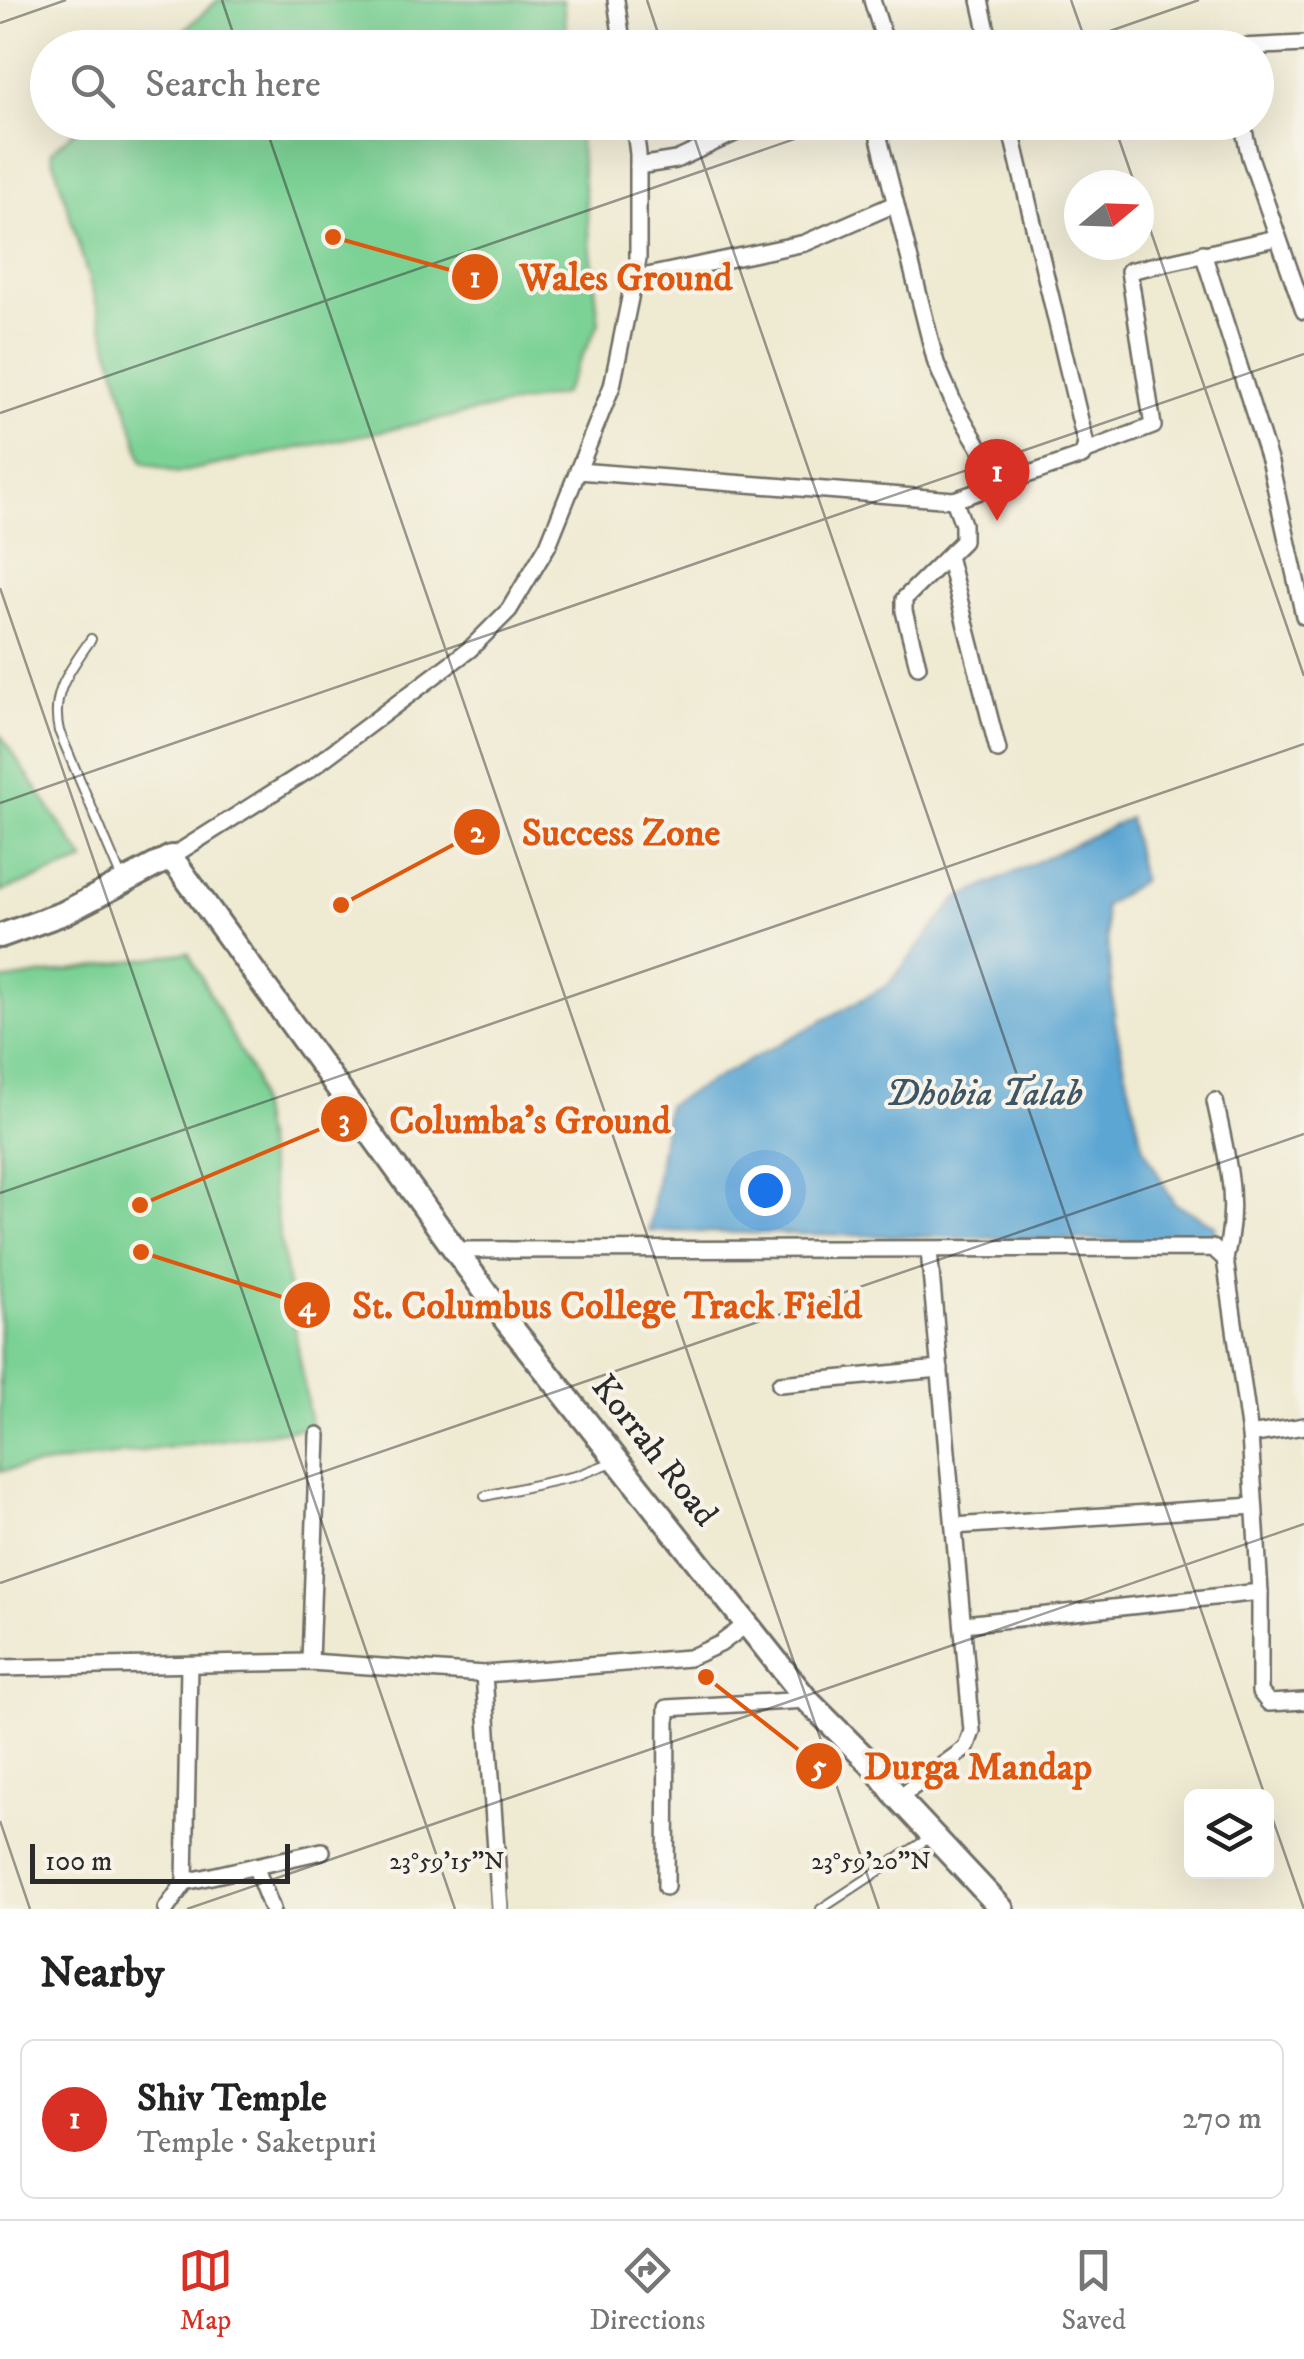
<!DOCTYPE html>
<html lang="en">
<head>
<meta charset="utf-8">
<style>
	body { margin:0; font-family:"IM FELL DW Pica",serif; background:#f2f2f2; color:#222 }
	.controls { position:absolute; right:30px; bottom:30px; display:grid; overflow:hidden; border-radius:15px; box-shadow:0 10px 40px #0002 }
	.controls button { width:90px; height:90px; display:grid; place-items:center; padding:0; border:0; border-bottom:2px solid #e0e0e0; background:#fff; color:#222; font:50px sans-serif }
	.compass { position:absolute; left:1064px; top:170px; width:90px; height:90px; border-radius:50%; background:#fff; box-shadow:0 10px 40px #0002; rotate:71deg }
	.scale { position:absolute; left:30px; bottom:25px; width:260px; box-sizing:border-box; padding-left:10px; border:5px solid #2b2b2b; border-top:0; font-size:28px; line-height:35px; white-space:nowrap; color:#2b2b2b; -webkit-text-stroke:8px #f7f3e8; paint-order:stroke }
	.you { position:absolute; left:765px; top:1190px; width:35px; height:35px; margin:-25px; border:8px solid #fff; border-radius:50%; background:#1a73e8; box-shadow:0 0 0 15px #1a73e833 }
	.badge { display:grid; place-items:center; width:65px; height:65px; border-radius:50%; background:#d93025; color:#fff; font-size:32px; font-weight:700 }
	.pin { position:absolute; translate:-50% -82px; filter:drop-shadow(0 2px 5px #0008) }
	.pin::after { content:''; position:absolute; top:52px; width:35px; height:30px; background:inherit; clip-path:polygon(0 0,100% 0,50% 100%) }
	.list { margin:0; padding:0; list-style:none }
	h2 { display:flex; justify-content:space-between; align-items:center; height:130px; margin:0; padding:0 40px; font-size:42px }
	h2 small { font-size:32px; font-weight:400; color:#767676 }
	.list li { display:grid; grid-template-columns:65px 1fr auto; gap:30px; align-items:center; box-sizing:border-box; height:160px; margin:0 20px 20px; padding:0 20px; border:2px solid #e0e0e0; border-radius:15px }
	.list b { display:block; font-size:38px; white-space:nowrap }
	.list p { margin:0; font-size:32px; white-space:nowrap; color:#767676 }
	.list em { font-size:32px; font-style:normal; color:#767676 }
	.icon { flex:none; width:55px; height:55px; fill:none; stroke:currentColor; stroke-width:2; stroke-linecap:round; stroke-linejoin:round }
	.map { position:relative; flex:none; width:1304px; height:1909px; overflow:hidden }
	.search { position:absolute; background:#fff; box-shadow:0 10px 40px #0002; left:30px; right:30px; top:30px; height:110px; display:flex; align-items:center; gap:25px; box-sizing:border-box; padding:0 35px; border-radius:55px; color:#767676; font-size:38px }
	.sheet { height:310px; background:#fff }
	nav { display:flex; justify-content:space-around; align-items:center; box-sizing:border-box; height:140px; border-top:2px solid #e0e0e0; background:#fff; font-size:28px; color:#767676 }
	nav a { display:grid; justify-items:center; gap:5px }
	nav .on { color:#d93025 }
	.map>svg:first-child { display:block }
	.green { fill:#7cd195; stroke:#547e60; stroke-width:2.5 }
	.water { fill:#5ba6d3; stroke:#43687f; stroke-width:2.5 }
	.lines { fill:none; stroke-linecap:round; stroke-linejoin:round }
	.service-casing { stroke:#706e65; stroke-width:12 }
	.minor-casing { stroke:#706e65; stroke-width:20 }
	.secondary-casing { stroke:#706e65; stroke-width:28 }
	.service { stroke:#fff; stroke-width:8 }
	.minor { stroke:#fff; stroke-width:15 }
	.secondary { stroke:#fff; stroke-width:22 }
	.ticks { fill:none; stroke:#2b2b2b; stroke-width:2.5; stroke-opacity:0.45 }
	.labels { text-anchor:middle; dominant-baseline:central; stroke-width:8; stroke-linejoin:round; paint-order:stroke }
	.street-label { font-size:35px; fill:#2b2b2b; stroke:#f7f3e8 }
	.water-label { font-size:38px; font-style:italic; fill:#3c5666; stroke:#f7f3e8 }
	.ticks-label { font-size:25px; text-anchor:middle; fill:#2b2b2b; stroke:#f7f3e8; stroke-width:8; stroke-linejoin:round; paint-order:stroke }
	.leader { fill:none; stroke:#df570e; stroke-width:4 }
	.callout-dot { fill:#df570e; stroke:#f7f3e8; stroke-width:4 }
	.mark-label { font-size:30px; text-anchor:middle; font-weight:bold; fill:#fff }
	.callout-label { font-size:38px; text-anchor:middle; font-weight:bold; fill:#df570e; stroke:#f7f3e8; stroke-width:8; stroke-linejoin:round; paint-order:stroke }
</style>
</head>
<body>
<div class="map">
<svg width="1304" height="1909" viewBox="0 0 1304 1909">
	<rect width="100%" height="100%" fill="#f7f3e8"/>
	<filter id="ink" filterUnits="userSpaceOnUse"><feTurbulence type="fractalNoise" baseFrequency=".01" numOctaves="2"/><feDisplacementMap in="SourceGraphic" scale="20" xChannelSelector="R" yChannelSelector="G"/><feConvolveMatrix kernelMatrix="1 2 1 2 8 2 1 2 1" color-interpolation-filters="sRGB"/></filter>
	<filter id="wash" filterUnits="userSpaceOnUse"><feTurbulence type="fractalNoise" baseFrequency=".0048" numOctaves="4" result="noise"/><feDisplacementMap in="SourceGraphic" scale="40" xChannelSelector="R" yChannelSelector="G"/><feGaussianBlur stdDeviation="2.25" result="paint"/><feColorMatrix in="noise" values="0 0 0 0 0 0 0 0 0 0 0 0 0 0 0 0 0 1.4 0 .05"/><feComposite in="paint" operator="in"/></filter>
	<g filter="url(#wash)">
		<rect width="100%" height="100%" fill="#efead2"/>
		<g class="green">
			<path d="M218,0h345l5,47h-403z"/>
			<path d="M83,123h494l22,200 -36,71 -386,79 -34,-11 -92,-310z"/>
			<path d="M0,734l85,127 -85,31z"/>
			<path d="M188,952l66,126 57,349 -311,44v-490z"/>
		</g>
		<path class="water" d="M1129,818l13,63 -38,25 11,116 27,122 32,59 41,22v18l-566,-12 18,-126 221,-120 68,-85z"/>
	</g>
	<g filter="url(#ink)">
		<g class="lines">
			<g class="service-casing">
				<g id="service">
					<path d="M91,639c-21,31 -41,54 -32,92l62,146"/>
					<path d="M485,1496l91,-20 37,-14"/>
					<path d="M821,1909l108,-71"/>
				</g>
			</g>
			<g class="minor-casing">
				<g id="minor">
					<path d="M616,0l7,48"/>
					<path d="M872,0l15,48"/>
					<path d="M980,0l11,48"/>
					<path d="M1219,48l85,-4"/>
					<path d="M875,122l61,241 19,43 47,79"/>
					<path d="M1242,122l8,35 54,154"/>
					<path d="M638,166l38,-6 83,-38"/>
					<path d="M1203,253l67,210 34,153"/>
					<path d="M633,279l172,-36 90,-39"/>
					<path d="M1084,452l69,-26 -24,-155 147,-33"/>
					<path d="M578,471l376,29 128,-44 4,-11 -77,-323"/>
					<path d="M948,556l50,194"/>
					<path d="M918,666l-14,-55v-12l59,-58v-17l-9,-24"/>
					<path d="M171,857l139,-88 160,-120 39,-39 39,-65 64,-159 26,-127v-105l-4,-32"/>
					<path d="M1215,1101c12,58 25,99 10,158"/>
					<path d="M455,1250l758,-2 12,11 25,176 10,157v100l9,11 35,-2"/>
					<path d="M780,1384l160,-15"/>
					<path d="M1250,1435l54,-9"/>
					<path d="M954,1526l300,-20"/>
					<path d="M964,1624l296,-32"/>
					<path d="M310,1662l8,-227"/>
					<path d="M0,1668l310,-6 174,12 205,-16 31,-14 27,-20"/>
					<path d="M484,1674l16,235"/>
					<path d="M898,1798l68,-50 6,-17 -43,-481"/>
					<path d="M255,1866l17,43"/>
					<path d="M185,1882l137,-31"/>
					<path d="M666,1887l1,-179 140,-8"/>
					<path d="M166,1909l19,-27 4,-217"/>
				</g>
			</g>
			<g class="secondary-casing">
				<path id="secondary" d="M0,936l64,-23 107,-56 337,466 299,377 68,68 23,30 104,111"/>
			</g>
			<use href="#service" class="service"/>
			<use href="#minor" class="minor"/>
			<use href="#secondary" class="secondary"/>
		</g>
	</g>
	<path class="ticks" d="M222,0l16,48M647,0l16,48M1071,0l17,48M0,23l66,-23M1061,48l138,-48M264,122l615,1787M689,122l576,1674M1113,122l22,63M1139,197l165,479M0,413l844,-291M0,588l455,1321M0,803l1304,-449M0,1193l1304,-449M0,1583l1304,-449M1266,1800l38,109M0,1821l30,88M187,1909l1117,-385"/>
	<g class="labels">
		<g class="street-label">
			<text transform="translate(654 1451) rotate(52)">Korrah Road</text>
		</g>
		<g class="water-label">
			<text x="984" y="1094">Dhobia Talab</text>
		</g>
	</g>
	<g class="ticks-label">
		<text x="447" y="1869">23°59'15"N</text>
		<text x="871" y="1869">23°59'20"N</text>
	</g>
	<path class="leader" d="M333 237L475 277M341 905L477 832M140 1205L344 1119M141 1252L307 1305M706 1677L819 1766"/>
	<g class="callout-dot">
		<circle cx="333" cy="237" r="10"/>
		<circle cx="341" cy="905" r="10"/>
		<circle cx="140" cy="1205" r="10"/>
		<circle cx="141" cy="1252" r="10"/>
		<circle cx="706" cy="1677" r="10"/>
		<circle cx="475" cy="277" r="25"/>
		<circle cx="477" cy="832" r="25"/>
		<circle cx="344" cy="1119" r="25"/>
		<circle cx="307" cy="1305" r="25"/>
		<circle cx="819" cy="1766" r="25"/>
	</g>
	<g class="mark-label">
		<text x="475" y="287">1</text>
		<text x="477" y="842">2</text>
		<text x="344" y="1130">3</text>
		<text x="307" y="1316">4</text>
		<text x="819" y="1776">5</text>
	</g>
	<g class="callout-label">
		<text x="626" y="290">Wales Ground</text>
		<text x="621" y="845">Success Zone</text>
		<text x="530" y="1133">Columba's Ground</text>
		<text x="607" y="1318">St. Columbus College Track Field</text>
		<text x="978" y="1779">Durga Mandap</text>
	</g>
</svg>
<div class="controls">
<button><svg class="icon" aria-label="layers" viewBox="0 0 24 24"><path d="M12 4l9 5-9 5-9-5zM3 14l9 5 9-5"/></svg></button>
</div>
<svg class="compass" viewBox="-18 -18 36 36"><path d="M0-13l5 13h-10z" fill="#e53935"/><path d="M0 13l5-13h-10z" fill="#767676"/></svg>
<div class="scale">100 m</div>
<div class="you"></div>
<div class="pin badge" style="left:997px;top:521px">1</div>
<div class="search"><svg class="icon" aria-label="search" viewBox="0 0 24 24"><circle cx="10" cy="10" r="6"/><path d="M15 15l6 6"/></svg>Search here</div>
</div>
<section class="sheet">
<h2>Nearby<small></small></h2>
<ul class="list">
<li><span class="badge">1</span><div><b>Shiv Temple</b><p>Temple · Saketpuri</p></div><em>270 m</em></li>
</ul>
</section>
<nav>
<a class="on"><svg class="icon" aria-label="map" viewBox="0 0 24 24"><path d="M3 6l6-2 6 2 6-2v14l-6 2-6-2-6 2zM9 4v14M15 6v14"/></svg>Map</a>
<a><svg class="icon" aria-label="directions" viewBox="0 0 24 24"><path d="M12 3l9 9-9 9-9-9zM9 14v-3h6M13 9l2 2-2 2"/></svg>Directions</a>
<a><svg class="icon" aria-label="saved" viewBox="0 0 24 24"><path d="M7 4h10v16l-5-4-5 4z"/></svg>Saved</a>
</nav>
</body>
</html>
